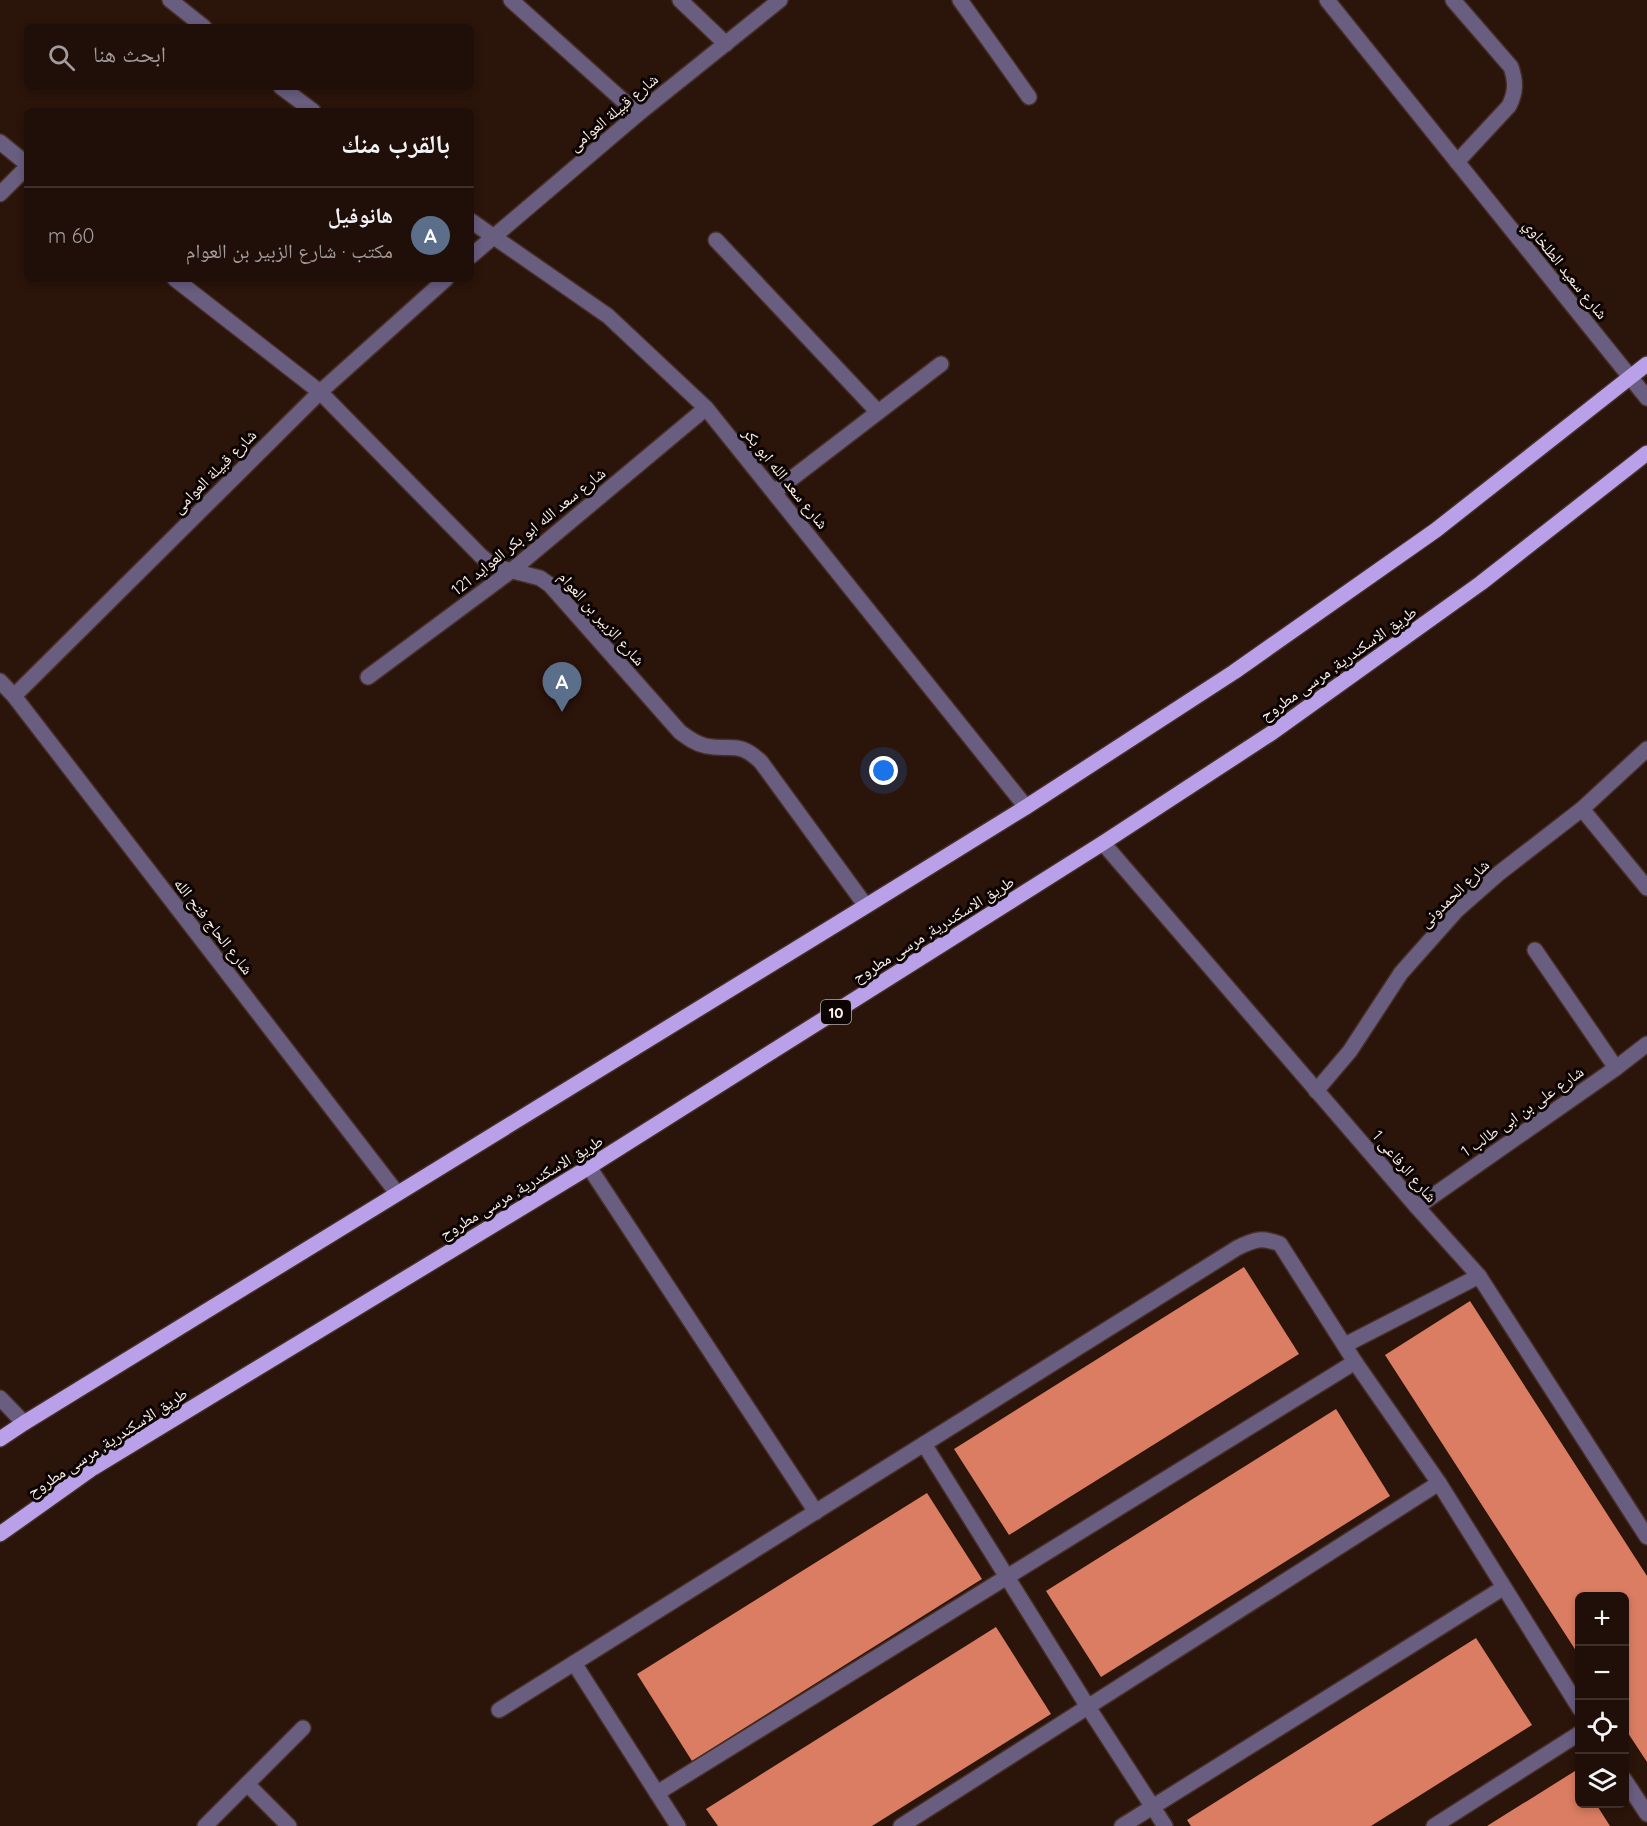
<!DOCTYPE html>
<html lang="ar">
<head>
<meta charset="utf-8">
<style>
	body { margin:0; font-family:Quicksand,"Noto Naskh Arabic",sans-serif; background:#281812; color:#f1f3f6; direction:rtl }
	.controls { position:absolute; right:18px; bottom:18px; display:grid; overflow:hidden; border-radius:9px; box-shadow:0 3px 9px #0003 }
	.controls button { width:54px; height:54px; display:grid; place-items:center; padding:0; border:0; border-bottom:2px solid #3d2f29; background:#200f08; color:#f1f3f6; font:30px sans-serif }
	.you { position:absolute; left:884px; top:771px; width:21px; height:21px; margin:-15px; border:4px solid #fff; border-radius:50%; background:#1a73e8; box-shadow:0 0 0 9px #1a73e833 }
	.badge { display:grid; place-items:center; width:39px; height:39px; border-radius:50%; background:#0f766e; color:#fff; font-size:20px; font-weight:700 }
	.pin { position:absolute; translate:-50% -50px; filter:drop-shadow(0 2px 3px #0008) }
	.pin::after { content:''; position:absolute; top:32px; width:21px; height:18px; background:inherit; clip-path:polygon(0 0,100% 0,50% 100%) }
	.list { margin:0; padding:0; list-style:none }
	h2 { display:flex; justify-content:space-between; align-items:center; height:78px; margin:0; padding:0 24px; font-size:26px }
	h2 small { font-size:20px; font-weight:400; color:#a29c9c }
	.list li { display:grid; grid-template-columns:39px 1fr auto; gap:18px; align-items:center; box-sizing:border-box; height:96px; padding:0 24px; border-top:2px solid #3d2f29 }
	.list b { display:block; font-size:22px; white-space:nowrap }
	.list p { margin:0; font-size:20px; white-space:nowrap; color:#a29c9c }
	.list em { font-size:20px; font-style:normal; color:#a29c9c }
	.icon { flex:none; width:33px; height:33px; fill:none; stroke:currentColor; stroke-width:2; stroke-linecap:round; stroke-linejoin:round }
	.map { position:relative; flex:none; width:1647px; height:1826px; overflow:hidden; direction:ltr }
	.search { position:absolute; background:#200f08; box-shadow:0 3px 9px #0003; left:24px; top:24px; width:450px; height:66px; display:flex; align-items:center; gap:15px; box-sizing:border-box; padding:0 21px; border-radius:9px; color:#a29c9c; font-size:22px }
	.panel { position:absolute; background:#200f08; box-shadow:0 3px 9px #0003; left:24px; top:108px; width:450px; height:174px; border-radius:9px; direction:rtl }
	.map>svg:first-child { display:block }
	.building { fill:#db7d62 }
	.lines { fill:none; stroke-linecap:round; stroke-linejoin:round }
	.minor-casing { stroke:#442e25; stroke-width:18 }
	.major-casing { stroke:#442e25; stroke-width:18 }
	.minor { stroke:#695d80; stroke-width:15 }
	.major { stroke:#baa0e8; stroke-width:15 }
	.labels { text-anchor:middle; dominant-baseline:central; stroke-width:6; stroke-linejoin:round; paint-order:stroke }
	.shield { fill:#0c0402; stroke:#b5a9a5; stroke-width:1.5 }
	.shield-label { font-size:15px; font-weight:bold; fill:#fef0eb }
	.street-label { font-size:16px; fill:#fef0eb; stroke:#0c0402 }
</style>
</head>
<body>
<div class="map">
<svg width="1647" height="1826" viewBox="0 0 1647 1826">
	<rect width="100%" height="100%" fill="#2b140a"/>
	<g class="building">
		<path d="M1244,1267l55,87 -290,181 -55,-86z"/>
		<path d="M1470,1301l177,275v186l-23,-35v-131h-44v61l-195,-302z"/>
		<path d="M1336,1409l54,87 -289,181 -55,-86z"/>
		<path d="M927,1493l55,86 -290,182 -55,-87z"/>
		<path d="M996,1627l55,87 -179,112h-154l-12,-17z"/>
		<path d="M1476,1638l56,87 -161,101h-180l-4,-6z"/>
		<path d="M1575,1771l5,7v26h16l14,22h-123z"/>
	</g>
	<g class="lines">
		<g class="minor-casing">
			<g id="minor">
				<path d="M170,0l34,27"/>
				<path d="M511,0l127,114"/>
				<path d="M680,0l46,44"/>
				<path d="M960,0l69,97"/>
				<path d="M1327,0l320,398"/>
				<path d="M1453,0l58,67c5,15 5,25 -2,39l-52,56"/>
				<path d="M281,87l32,24"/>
				<path d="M0,142l27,22"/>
				<path d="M0,194l27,-27"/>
				<path d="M471,221l137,95 98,92 320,399"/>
				<path d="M716,240l162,172"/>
				<path d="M471,256l167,-142 142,-114"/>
				<path d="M175,279l145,113 161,164 12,10 47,12 10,7 130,147c8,6 16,12 26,14 26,5 32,-6 55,16l105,144"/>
				<path d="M774,492l167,-128"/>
				<path d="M368,677l143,-106 195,-163"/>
				<path d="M0,681l14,15 383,497"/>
				<path d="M14,696l306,-304 126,-113"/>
				<path d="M1582,809l65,79"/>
				<path d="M1103,843l314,364 62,69 168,261"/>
				<path d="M1535,950l81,118"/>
				<path d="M1316,1091l34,-40 51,-78 56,-63 41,-36 84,-65 65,-60"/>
				<path d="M589,1167l227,345"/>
				<path d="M1417,1207l199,-139 31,-24"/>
				<path d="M1345,1345l134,-69"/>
				<path d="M0,1398l24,25"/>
				<path d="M924,1444l164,263 77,119"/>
				<path d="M574,1663l104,163"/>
				<path d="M499,1710l738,-462c18,-9 25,-11 43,-4l75,118 84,121 141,226"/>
				<path d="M1624,1779l23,35"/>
				<path d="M247,1784l42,42"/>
				<path d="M657,1793l698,-431"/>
				<path d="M205,1826l98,-98"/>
				<path d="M901,1826l538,-343"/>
				<path d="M1122,1826l381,-238"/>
				<path d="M1434,1826l146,-93"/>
			</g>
		</g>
		<g class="major-casing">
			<g id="major">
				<path d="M0,1439l24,-16 842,-517 160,-99 208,-135 202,-142 211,-166"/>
				<path d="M0,1534l93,-66 496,-301 514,-324 170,-111 208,-149 166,-130"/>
			</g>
		</g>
		<use href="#minor" class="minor"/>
		<use href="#major" class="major"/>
	</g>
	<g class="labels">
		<rect class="shield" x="821" y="1000" width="30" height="24" rx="4.5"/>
		<g class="shield-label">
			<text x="836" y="1012">10</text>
		</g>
		<g class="street-label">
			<text transform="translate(613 112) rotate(-40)">شارع قبيلة العوامى</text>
			<text transform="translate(1566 269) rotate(51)">شارع سعيد الطلخاوي</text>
			<text transform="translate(214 471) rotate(-45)">شارع قبيلة العوامى</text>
			<text transform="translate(786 478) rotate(51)">شارع سعد الله ابو بكر</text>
			<text transform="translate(528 531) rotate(-39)">شارع سعد الله ابو بكر العوايد 121</text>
			<text transform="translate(602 618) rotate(48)">شارع الزبير بن العوام</text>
			<text transform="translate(1338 663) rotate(-35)">طريق الاسكندرية, مرسى مطروح</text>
			<text transform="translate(1454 893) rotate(-44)">شارع الحمدونى</text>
			<text transform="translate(214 926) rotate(52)">شارع الحاج فتح الله</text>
			<text transform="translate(933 929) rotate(-32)">طريق الاسكندرية, مرسى مطروح</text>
			<text transform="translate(1522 1111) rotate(-35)">شارع على بن ابى طالب 1</text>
			<text transform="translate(1405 1166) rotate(49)">شارع الرفاعى 1</text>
			<text transform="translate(521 1187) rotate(-31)">طريق الاسكندرية, مرسى مطروح</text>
			<text transform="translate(107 1442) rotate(-33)">طريق الاسكندرية, مرسى مطروح</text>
		</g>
	</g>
</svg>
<div class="controls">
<button>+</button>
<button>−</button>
<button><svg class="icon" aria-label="locate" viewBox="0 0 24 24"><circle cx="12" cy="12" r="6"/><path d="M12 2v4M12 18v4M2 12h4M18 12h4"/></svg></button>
<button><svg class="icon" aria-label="layers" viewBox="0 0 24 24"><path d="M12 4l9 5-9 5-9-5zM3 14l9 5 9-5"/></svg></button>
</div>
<div class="you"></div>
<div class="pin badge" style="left:562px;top:712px;background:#5c6f8a">A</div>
<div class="search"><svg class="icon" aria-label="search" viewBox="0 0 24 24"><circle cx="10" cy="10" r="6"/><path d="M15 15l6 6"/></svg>ابحث هنا</div>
<section class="panel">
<h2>بالقرب منك<small></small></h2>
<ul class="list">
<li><span class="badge" style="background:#5c6f8a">A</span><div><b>هانوفيل</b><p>مكتب · شارع الزبير بن العوام</p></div><em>60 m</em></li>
</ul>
</section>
</div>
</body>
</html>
